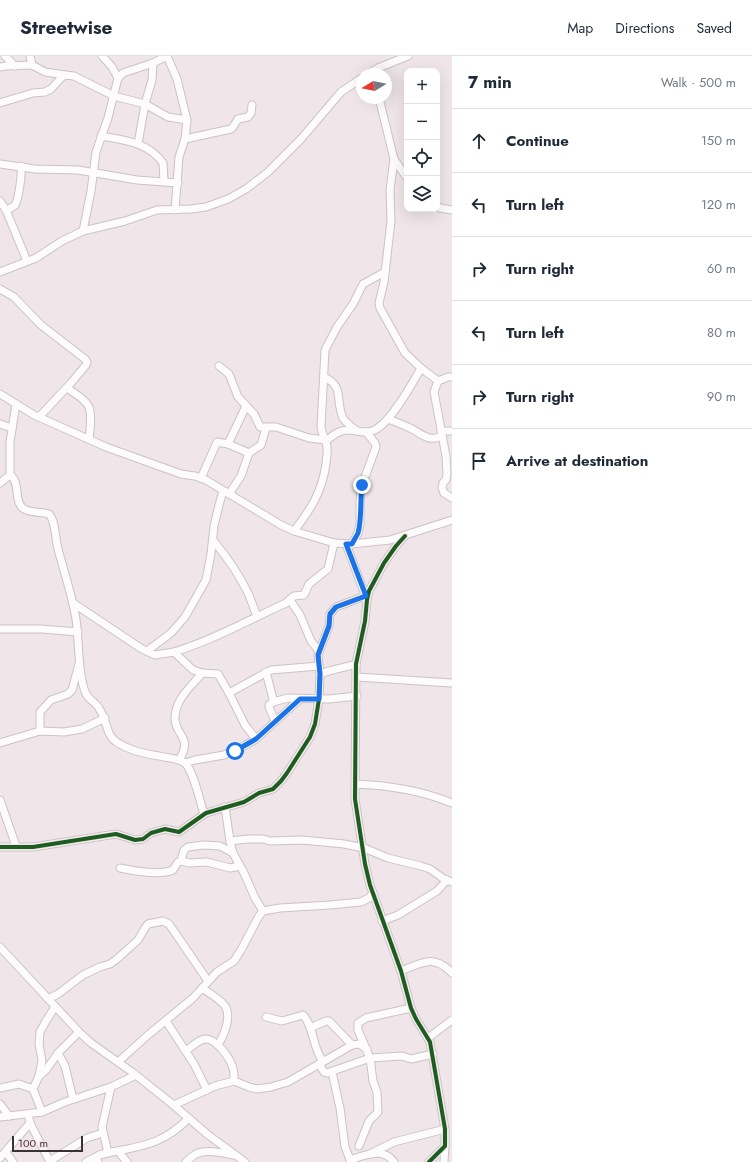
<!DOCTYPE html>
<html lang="en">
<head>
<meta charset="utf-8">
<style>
	body { margin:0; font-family:Jost,sans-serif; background:#f2f2f3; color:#1f2937 }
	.controls { position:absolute; right:12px; top:12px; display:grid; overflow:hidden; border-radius:8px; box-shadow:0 4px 16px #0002 }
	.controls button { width:36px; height:36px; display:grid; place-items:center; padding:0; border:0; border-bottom:1px solid #e0e1e3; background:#fff; color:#1f2937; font:20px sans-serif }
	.compass { position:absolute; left:356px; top:12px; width:36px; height:36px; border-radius:50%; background:#fff; box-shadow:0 4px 16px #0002; rotate:260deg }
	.scale { position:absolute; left:12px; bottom:10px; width:71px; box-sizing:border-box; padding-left:4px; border:2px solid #3a3335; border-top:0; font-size:11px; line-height:14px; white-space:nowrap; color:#3a3335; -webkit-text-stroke:3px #f4e2e7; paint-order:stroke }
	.stop { position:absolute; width:12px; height:12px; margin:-9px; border:3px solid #1a73e8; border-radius:50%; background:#fff }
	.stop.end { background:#1a73e8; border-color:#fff; box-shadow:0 1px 4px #0008 }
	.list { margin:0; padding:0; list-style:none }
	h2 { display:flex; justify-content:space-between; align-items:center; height:52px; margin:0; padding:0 16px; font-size:17px }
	h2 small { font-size:13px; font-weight:400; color:#747a83 }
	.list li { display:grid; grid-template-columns:26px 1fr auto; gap:12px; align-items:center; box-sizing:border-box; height:64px; padding:0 16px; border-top:1px solid #e0e1e3 }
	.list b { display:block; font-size:15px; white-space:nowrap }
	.list em { font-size:13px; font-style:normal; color:#747a83 }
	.icon { flex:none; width:22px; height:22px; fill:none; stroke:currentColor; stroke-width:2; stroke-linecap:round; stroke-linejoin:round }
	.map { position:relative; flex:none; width:452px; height:1106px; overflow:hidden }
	header { display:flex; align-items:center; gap:24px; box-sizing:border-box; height:56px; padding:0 20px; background:#fff; border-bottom:1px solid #e0e1e3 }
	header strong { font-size:19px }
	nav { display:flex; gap:22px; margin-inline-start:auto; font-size:14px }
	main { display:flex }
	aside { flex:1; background:#fff }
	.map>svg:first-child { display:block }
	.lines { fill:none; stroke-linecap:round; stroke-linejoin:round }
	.minor-casing { stroke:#cac3c5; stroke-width:9 }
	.minor { stroke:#fdfbfc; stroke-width:7 }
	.cycleway-casing { stroke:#f4e2e7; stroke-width:6 }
	.cycleway { stroke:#1b5e20; stroke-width:4 }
	.route { stroke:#1a73e8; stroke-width:5 }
</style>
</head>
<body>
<header>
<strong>Streetwise</strong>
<nav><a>Map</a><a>Directions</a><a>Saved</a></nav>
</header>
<main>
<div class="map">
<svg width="452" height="1106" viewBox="0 0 452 1106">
	<rect width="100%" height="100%" fill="#f0e6e9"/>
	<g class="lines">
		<g class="minor-casing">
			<g id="minor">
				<path d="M5,0l10,10"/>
				<path d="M30,0l2,9"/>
				<path d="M102,0l10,11 6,11"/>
				<path d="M167,0l10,23 10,41 -2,19 -6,18 -4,53"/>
				<path d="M0,11l6,-1 26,-1 13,7 20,3"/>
				<path d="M368,18l10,-6 30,-12"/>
				<path d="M379,42l15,61 13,19"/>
				<path d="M0,47l33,-10 12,-1 6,-3 10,-11 4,-3 9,1 40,20 31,8 23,13 19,3"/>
				<path d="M101,80c23,4 47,6 62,27l1,18"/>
				<path d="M185,83l46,-10 2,-2 5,-8 10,-2 3,-4 1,-8"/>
				<path d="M138,88l7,-40 7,-24 1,-17"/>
				<path d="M394,103l-4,31 1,31 -7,61 -5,21 1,5 25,45 16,15 17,13"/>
				<path d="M0,108l35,5 43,1 59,10 41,3"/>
				<path d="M0,145l6,9 21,51"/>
				<path d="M437,150l3,2 12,2"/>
				<path d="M6,154c3,-1 7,-3 9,-5 4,-6 7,-32 6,-39"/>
				<path d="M83,175l8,-40 5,-39 12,-34 10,-40 5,-5 30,-10 14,-7"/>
				<path d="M0,216l36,-14 26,-17 21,-10 42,-10 32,-11 34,-1 15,-2 22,-8 18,-10 22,-17 33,-33 40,-47 21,-14"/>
				<path d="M0,233l14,8 27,28 44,34 2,3 -1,3 -15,18 -32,34"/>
				<path d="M219,310l10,8 9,23 16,17 6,13h16l33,11 17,2"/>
				<path d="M324,321c21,9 11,25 19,41 3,5 9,9 14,13"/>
				<path d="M452,321h-4l-10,4 -4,11 12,64 1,18 -1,6 -3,3 -1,5 2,5 8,5"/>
				<path d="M67,332c7,5 15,9 20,16 6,6 3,26 2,35"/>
				<path d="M0,338l34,21 72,32 75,27 14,2 11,4 75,45 13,6 40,12 18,1 38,-4 62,-20"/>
				<path d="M388,363c8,3 16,6 24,10 11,6 17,13 30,7"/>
				<path d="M0,368l12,4"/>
				<path d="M441,375h11"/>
				<path d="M326,385c6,-5 13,-11 22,-11 8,0 16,4 24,1 17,-5 40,-47 49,-63"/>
				<path d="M228,388l18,-38"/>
				<path d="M10,419c11,7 3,27 14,34 7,4 18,3 25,5 7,8 6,24 9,35 6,23 14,46 18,70 3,21 2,57 10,75 4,7 11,9 14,16 5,8 6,17 10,25 7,13 35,19 49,21 8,2 20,2 26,7 9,9 15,39 19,51"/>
				<path d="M201,422l16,-36 11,2 21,9"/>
				<path d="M0,427l10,-8v-33l6,-38"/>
				<path d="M229,438l12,-18 8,-23 12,-8 5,-17"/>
				<path d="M294,475c17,-22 28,-39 32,-67 0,-5 2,-11 1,-16 0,-7 -5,-13 -6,-21l4,-77 12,-23 16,-23 10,-20 22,-12"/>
				<path d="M405,480l-9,10 -12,17 -15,28 -2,9 -2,21 -9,43 -1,135 10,65 5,21 31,86 10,37 5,11 14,23 15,87v17l-16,16"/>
				<path d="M213,484c13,16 26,34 35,53 3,7 6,16 9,23"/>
				<path d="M346,488l21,56"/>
				<path d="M352,488l6,-11 2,-9v-24l2,-15 14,-38 -1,-4 -9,-11"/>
				<path d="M290,544l10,15 11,26 8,10"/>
				<path d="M73,547l69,46 13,6 19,-3 19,18 9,3 16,1 11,19 16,32 11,14"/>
				<path d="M0,573h41l37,3"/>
				<path d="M147,595l24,-18 14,-16 21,-37 5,-26 3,-28 5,-21 4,-14"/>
				<path d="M174,596c39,-12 75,-32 112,-49l8,-7 10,-1 5,-11 19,-15 6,-26"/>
				<path d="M266,616l7,27v3l-4,3v2l6,14"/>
				<path d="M320,618c12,-5 24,-6 36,-10"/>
				<path d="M357,621l95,6"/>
				<path d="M229,637l42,-23 48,-4"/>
				<path d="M273,646l15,-4 41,1 28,-3"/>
				<path d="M40,675v-19l11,-12 17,-6 4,-4 7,-26"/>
				<path d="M0,687l40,-12 24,1 18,-3 23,-11"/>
				<path d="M179,704c15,-24 -5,-24 -4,-43 1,-19 16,-30 27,-44"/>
				<path d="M185,707l10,-3 29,-5 15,-6 17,-10 44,-40"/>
				<path d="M355,728c33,1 67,7 97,19"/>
				<path d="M0,744l16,46"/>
				<path d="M225,751l5,34 3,12 11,20 11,25 8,13"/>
				<path d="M230,785l18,-2h15l7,2 32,-1 42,4 20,4 24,10 33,8 9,3 14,10 8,3"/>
				<path d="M0,791h33l83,-13 19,6 8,-1 8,-6 14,-4 14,3 27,-19 38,-11 15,-9 14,-4 8,-8 6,-8 23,-36 5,-13 4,-25 1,-25 -2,-19 11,-29 1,-12 6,-7 29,-11"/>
				<path d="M181,805l3,-11 4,-3 16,-2 16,1 13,7"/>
				<path d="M120,812c14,3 39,8 53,2l5,-8 3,-1 8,2 18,-1 23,6 10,-2"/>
				<path d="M382,865l16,-6 39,-24 10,-11"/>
				<path d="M0,891l79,85 12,11 41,29 39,31 36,31 38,28"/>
				<path d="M401,915c22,-9 33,-17 51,2"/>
				<path d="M202,932c7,5 18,11 23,18 7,11 -1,29 -7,39"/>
				<path d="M48,943l10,-5 25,-19 17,-8 10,-3 7,-5 21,-19 7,-12 3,-4 15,-3 6,3 39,57"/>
				<path d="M266,961l16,4 21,-6c12,13 9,33 20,46"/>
				<path d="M166,965l28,43 13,26"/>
				<path d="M310,972l16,-7h3l23,24"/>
				<path d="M428,982l24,-18"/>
				<path d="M186,995c5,-4 12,-11 19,-12 11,-1 25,19 28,29 1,4 1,8 1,13"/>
				<path d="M58,997l7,13 8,33"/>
				<path d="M118,1006l30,-27 45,-37 24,-26 17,-11 7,-11 18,-34 4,-5 17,-3 50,-3 31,-3 8,-4 4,-5"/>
				<path d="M319,1008l5,8 3,1 43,-15 32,-2 9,3 22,-5"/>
				<path d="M332,1016l8,36 5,39 6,15"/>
				<path d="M39,1020l3,-15 -3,-17 1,-12 6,-11 9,-14"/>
				<path d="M0,1032l19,-4 14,5 9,23"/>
				<path d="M33,1033l6,-13 7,-6 12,-17 21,-21"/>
				<path d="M0,1048l9,12"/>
				<path d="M174,1049l41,-19 19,-5 15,6 8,2 14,-2 17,-5 64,-37 7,-1 8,5"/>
				<path d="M28,1058l2,9 20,39"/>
				<path d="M0,1061l42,-5 23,-10 46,-15 25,-12"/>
				<path d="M359,1090l10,-25 9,-9 -1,-20 -4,-11 -3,-23 -12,-28v-7l8,-5 45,-10"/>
				<path d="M118,1095l9,11"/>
				<path d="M6,1096l7,10"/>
				<path d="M108,1097l-6,-26 9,-40"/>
				<path d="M370,1098l24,-12 51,-13"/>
				<path d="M0,1102l30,-35"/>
				<path d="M350,1104c14,-5 33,-13 44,2"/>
				<path d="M50,1105l37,-23 16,-5"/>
				<path d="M86,1106l10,-5"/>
				<path d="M98,1106l-2,-3 3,-4c37,-9 60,-7 89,-36"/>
				<path d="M186,1106c3,-3 6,-6 10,-8 11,-5 27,-1 38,1"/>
				<path d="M444,1106l1,-16"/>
			</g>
		</g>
		<use href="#minor" class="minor"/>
		<g class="cycleway-casing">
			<g id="cycleway">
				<path d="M405,480l-9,10 -12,17 -15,28 -2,9 -2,21 -9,43 -1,135 10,65 5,21 31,86 10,37 5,11 14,23 15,87v17l-16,16"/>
				<path d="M0,791h33l83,-13 19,6 8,-1 8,-6 14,-4 14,3 27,-19 38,-11 15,-9 14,-4 8,-8 6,-8 23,-36 5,-13 4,-25 1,-25 -2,-19 11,-29 1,-12 6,-7 29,-11"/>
			</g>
		</g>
		<use href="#cycleway" class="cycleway"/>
	</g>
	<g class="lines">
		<path class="route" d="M235,695l21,-12 44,-40h19l1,-25 -2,-19 11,-29 1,-12 6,-7 30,-11 -20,-52h6c2,-4 4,-7 6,-11 4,-13 2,-34 4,-48"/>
	</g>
</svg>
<div class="controls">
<button>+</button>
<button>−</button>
<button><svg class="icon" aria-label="locate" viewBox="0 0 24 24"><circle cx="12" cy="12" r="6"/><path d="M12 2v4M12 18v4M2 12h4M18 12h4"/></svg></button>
<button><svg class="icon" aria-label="layers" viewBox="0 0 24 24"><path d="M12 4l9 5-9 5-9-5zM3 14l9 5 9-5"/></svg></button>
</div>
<svg class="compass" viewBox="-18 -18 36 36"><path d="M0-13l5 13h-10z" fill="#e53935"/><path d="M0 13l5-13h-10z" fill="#747a83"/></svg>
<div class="scale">100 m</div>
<div class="stop" style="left:235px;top:695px"></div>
<div class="stop end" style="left:362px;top:429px"></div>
</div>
<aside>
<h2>7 min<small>Walk · 500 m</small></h2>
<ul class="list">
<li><svg class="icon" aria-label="ahead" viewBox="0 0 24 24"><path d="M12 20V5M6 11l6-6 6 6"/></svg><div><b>Continue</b></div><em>150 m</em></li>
<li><svg class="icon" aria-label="left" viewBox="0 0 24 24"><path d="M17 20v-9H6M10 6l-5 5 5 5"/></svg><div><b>Turn left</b></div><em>120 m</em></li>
<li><svg class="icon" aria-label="right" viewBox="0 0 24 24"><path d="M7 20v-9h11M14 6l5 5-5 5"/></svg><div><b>Turn right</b></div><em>60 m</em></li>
<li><svg class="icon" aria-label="left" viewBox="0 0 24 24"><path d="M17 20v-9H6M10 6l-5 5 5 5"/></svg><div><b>Turn left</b></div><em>80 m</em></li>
<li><svg class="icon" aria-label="right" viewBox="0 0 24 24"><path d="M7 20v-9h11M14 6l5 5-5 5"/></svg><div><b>Turn right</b></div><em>90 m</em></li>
<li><svg class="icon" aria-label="arrive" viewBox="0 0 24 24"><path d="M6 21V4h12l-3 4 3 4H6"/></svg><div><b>Arrive at destination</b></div></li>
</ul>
</aside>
</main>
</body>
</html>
